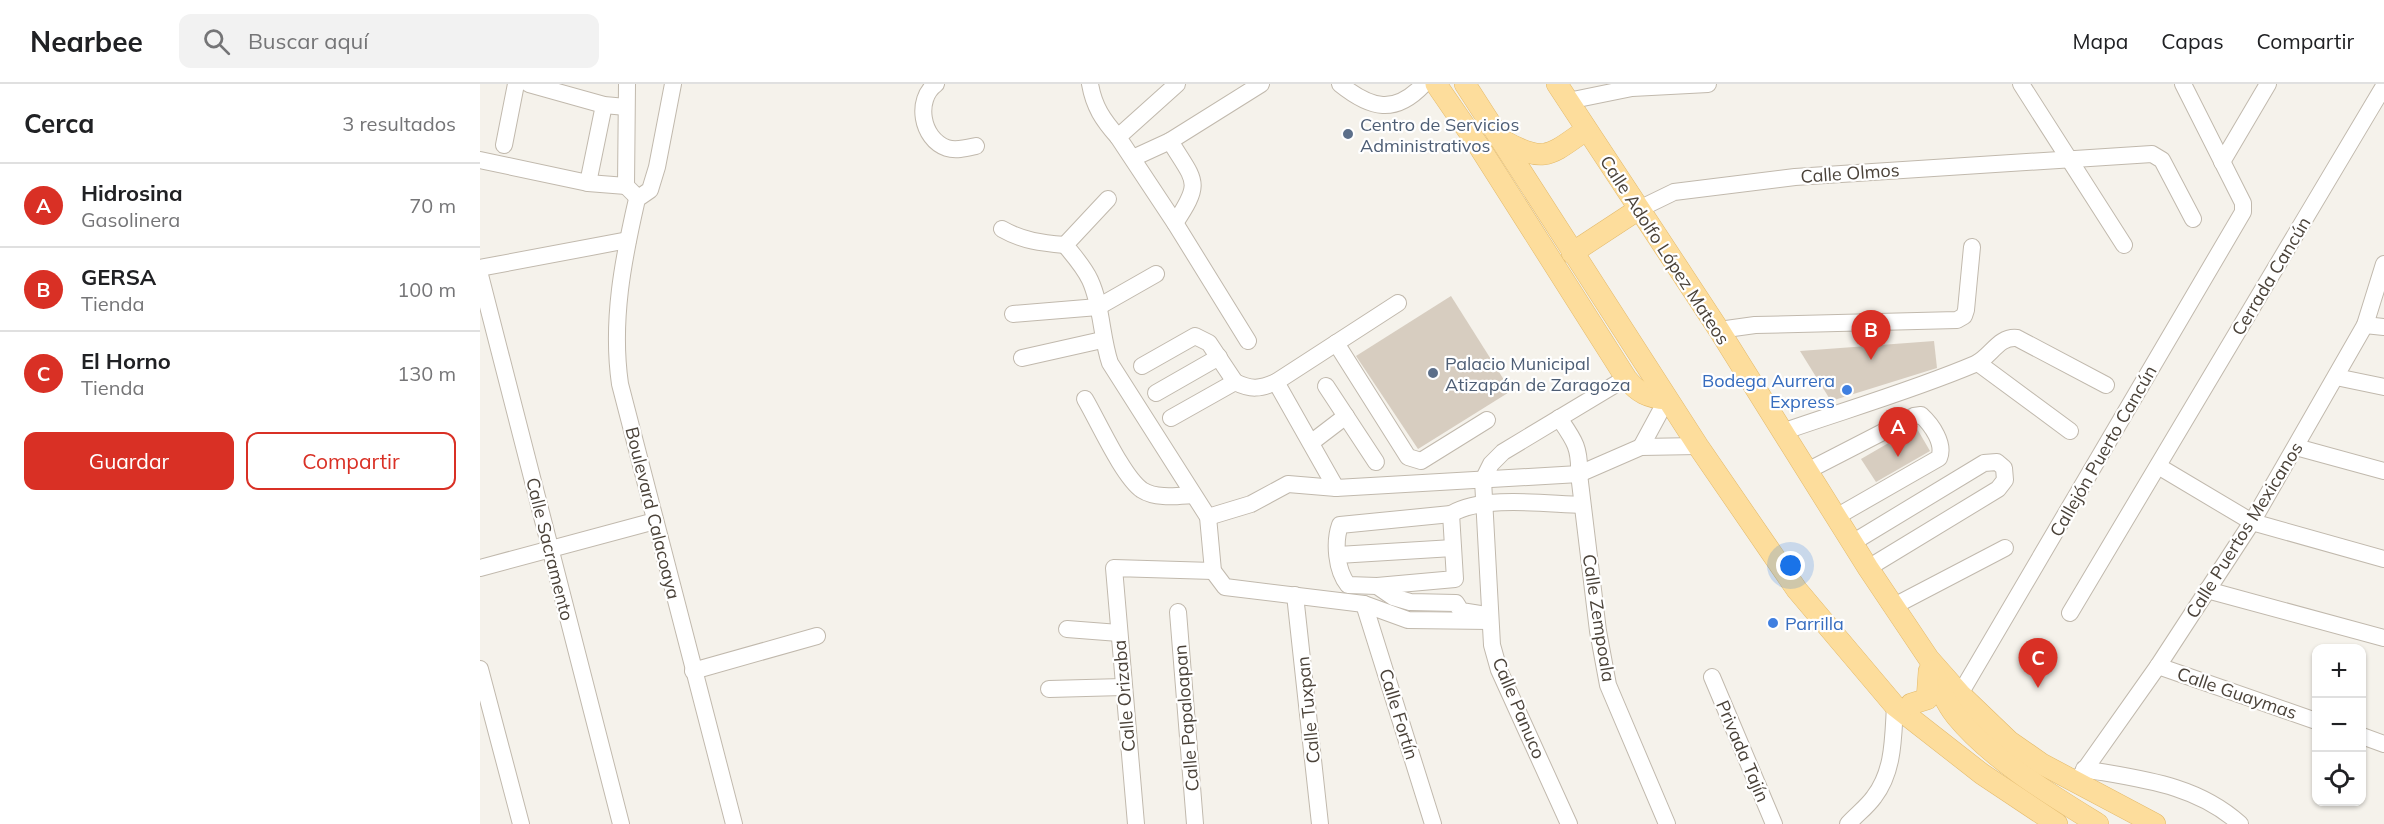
<!DOCTYPE html>
<html lang="es">
<head>
<meta charset="utf-8">
<style>
	body { margin:0; font-family:Mulish,sans-serif; background:#f2f2f2; color:#202124 }
	.controls { position:absolute; right:18px; bottom:18px; display:grid; overflow:hidden; border-radius:12px; box-shadow:0 2px 4px #0004 }
	.controls button { width:54px; height:54px; display:grid; place-items:center; padding:0; border:0; border-bottom:2px solid #e0e0e0; background:#fff; color:#202124; font:30px sans-serif }
	.you { position:absolute; left:1311px; top:482px; width:21px; height:21px; margin:-15px; border:4px solid #fff; border-radius:50%; background:#1a73e8; box-shadow:0 0 0 9px #1a73e833 }
	.badge { display:grid; place-items:center; width:39px; height:39px; border-radius:50%; background:#d93025; color:#fff; font-size:20px; font-weight:700 }
	.pin { position:absolute; translate:-50% -50px; filter:drop-shadow(0 2px 3px #0008) }
	.pin::after { content:''; position:absolute; top:32px; width:21px; height:18px; background:inherit; clip-path:polygon(0 0,100% 0,50% 100%) }
	.list { margin:0; padding:0; list-style:none }
	h2 { display:flex; justify-content:space-between; align-items:center; height:78px; margin:0; padding:0 24px; font-size:26px }
	h2 small { font-size:20px; font-weight:400; color:#757577 }
	.list li { display:grid; grid-template-columns:39px 1fr auto; gap:18px; align-items:center; box-sizing:border-box; height:84px; padding:0 24px; border-top:2px solid #e0e0e0 }
	.list b { display:block; font-size:22px; white-space:nowrap }
	.list p { margin:0; font-size:20px; white-space:nowrap; color:#757577 }
	.list em { font-size:20px; font-style:normal; color:#757577 }
	.actions { display:flex; gap:12px; padding:18px 24px }
	.actions a { flex:1; padding:14px 0; border:2px solid #d93025; border-radius:12px; text-align:center; font-size:21px; color:#d93025 }
	.actions .main { background:#d93025; color:#fff }
	.icon { flex:none; width:33px; height:33px; fill:none; stroke:currentColor; stroke-width:2; stroke-linecap:round; stroke-linejoin:round }
	.map { position:relative; flex:none; width:1904px; height:740px; overflow:hidden }
	header { display:flex; align-items:center; gap:36px; box-sizing:border-box; height:84px; padding:0 30px; background:#fff; border-bottom:2px solid #e0e0e0 }
	header strong { font-size:28px }
	nav { display:flex; gap:33px; margin-inline-start:auto; font-size:21px }
	.search { width:420px; height:54px; background:#f2f2f2; display:flex; align-items:center; gap:15px; box-sizing:border-box; padding:0 21px; border-radius:12px; color:#757577; font-size:22px }
	main { display:flex }
	aside { flex:1; background:#fff }
	.map>svg:first-child { display:block }
	.building { fill:#d7cdc0 }
	.lines { fill:none; stroke-linecap:round; stroke-linejoin:round }
	.minor-casing { stroke:#c1b9ad; stroke-width:18 }
	.major-casing { stroke:#e3ba6b; stroke-width:22 }
	.minor { stroke:#fff; stroke-width:16 }
	.major { stroke:#fddd9c; stroke-width:21 }
	.service-dot { fill:#5c6f8a; stroke:#fff; stroke-width:2 }
	.shop-dot { fill:#3f7fe0; stroke:#fff; stroke-width:2 }
	.labels { text-anchor:middle; dominant-baseline:central; stroke-width:4.5; stroke-linejoin:round; paint-order:stroke }
	.service-label { font-size:18px; fill:#4e5e75; stroke:#fff; text-anchor:start }
	.street-label { font-size:18px; fill:#4a4239; stroke:#fff }
	.shop-label { font-size:18px; fill:#366cbe; stroke:#fff; text-anchor:end }
</style>
</head>
<body>
<header>
<strong>Nearbee</strong>
<div class="search"><svg class="icon" aria-label="search" viewBox="0 0 24 24"><circle cx="10" cy="10" r="6"/><path d="M15 15l6 6"/></svg>Buscar aquí</div>
<nav><a>Mapa</a><a>Capas</a><a>Compartir</a></nav>
</header>
<main>
<aside>
<h2>Cerca<small>3 resultados</small></h2>
<ul class="list">
<li><span class="badge">A</span><div><b>Hidrosina</b><p>Gasolinera</p></div><em>70 m</em></li>
<li><span class="badge">B</span><div><b>GERSA</b><p>Tienda</p></div><em>100 m</em></li>
<li><span class="badge">C</span><div><b>El Horno</b><p>Tienda</p></div><em>130 m</em></li>
</ul>
<div class="actions"><a class="main">Guardar</a><a>Compartir</a></div>
</aside>
<div class="map">
<svg width="1904" height="740" viewBox="0 0 1904 740">
	<rect width="100%" height="100%" fill="#f5f2eb"/>
	<g class="building">
		<path d="M971,212l60,95 -93,58 -62,-93z"/>
		<path d="M1454,257l3,27 -106,33 -31,-50z"/>
		<path d="M1436,343l14,24 -54,31 -15,-23z"/>
	</g>
	<g class="lines">
		<g class="minor-casing">
			<g id="minor">
				<path d="M49,0l75,21 22,2"/>
				<path d="M147,0l-1,102 8,8"/>
				<path d="M193,0l-16,83 -7,23 -13,9c-14,61 -26,122 -17,185l114,440"/>
				<path d="M456,0c-21,15 -15,55 11,64 9,3 20,0 29,-2"/>
				<path d="M610,0c4,23 13,36 28,53"/>
				<path d="M697,0l-59,53 57,86 73,118"/>
				<path d="M860,0c31,25 55,31 84,0"/>
				<path d="M1541,0l103,161"/>
				<path d="M1088,17l64,-13 76,-4"/>
				<path d="M24,61l12,-61"/>
				<path d="M653,74l37,-17"/>
				<path d="M0,76l108,23 38,3"/>
				<path d="M1742,78l46,-78"/>
				<path d="M108,99l16,-78"/>
				<path d="M628,115l-43,46c9,11 19,22 25,35 12,26 11,56 20,83l98,154 5,54 12,16 139,17 44,16 82,1"/>
				<path d="M1159,125l35,-17 121,-15 357,-23 10,6 31,59"/>
				<path d="M695,139c28,-42 20,-41 -5,-82l91,-57"/>
				<path d="M522,145c21,12 40,14 63,16"/>
				<path d="M0,184l148,-28"/>
				<path d="M0,191l141,549"/>
				<path d="M533,230l85,-7 58,-33"/>
				<path d="M1885,241l19,2"/>
				<path d="M1239,246l36,-5 202,-5 7,-4 2,-6 6,-63"/>
				<path d="M856,259l72,114 13,4 66,-41"/>
				<path d="M542,274l80,-18"/>
				<path d="M1498,279l92,68"/>
				<path d="M662,282l53,-30 14,7 26,39"/>
				<path d="M1856,293l48,10"/>
				<path d="M796,298l60,106"/>
				<path d="M846,302l50,76"/>
				<path d="M676,309l63,-36"/>
				<path d="M605,315c13,22 38,78 57,91 14,9 35,6 51,5"/>
				<path d="M691,334l64,-36c16,8 25,7 41,0l122,-79"/>
				<path d="M1079,334c15,22 21,29 20,56l19,157 10,54 59,139"/>
				<path d="M1302,348c63,-22 132,-42 193,-68 16,-7 23,-28 42,-26l89,47"/>
				<path d="M832,358l34,-26"/>
				<path d="M1161,363l26,-48"/>
				<path d="M1816,363l88,24"/>
				<path d="M1678,382l94,56 132,37"/>
				<path d="M1327,387l107,-55 7,-1c11,10 24,29 18,43l-103,59"/>
				<path d="M728,433l43,-13 37,-20 48,4 243,-14 62,-27 57,-1"/>
				<path d="M1372,459l132,-80 13,-1 7,6 1,12 -7,9 -130,79"/>
				<path d="M858,471l115,-7"/>
				<path d="M0,484l175,-47"/>
				<path d="M897,502l78,-7 -4,-65"/>
				<path d="M1727,506l177,48"/>
				<path d="M815,511l25,229"/>
				<path d="M884,520l69,220"/>
				<path d="M1414,522l111,-58"/>
				<path d="M698,528l17,212"/>
				<path d="M1590,529l314,-527"/>
				<path d="M1000,530l-19,-3 -5,-8 -46,-1 -17,-5 -16,-11 -29,-1c-12,-15 -14,-43 -8,-60l111,-11c33,-19 94,-10 131,-9"/>
				<path d="M587,545l52,4"/>
				<path d="M1678,582l158,55"/>
				<path d="M0,585l41,155"/>
				<path d="M213,587l124,-35"/>
				<path d="M1232,593l62,147"/>
				<path d="M569,605l74,-2"/>
				<path d="M1480,610l283,-482v-9l-60,-119"/>
				<path d="M1882,652l22,8"/>
				<path d="M1604,685c56,10 112,15 156,55"/>
				<path d="M1596,698l82,-116 94,-144 113,-197 19,-61"/>
				<path d="M656,740l-22,-256 99,3"/>
				<path d="M1089,740l-70,-154 -7,-25 -9,-165 8,-16 12,-12 123,-74"/>
				<path d="M1368,740c8,-9 19,-17 26,-27 20,-26 19,-59 21,-91"/>
			</g>
		</g>
		<g class="major-casing">
			<g id="major">
				<path d="M956,0l44,64 146,230c12,15 22,20 41,21"/>
				<path d="M985,0l233,362 99,144 98,116 87,68 75,50"/>
				<path d="M1077,0l162,246 149,238 61,91 31,35 49,47 33,23 113,60"/>
				<path d="M1024,57c41,23 46,14 82,-11"/>
				<path d="M1092,169l67,-44"/>
				<path d="M1453,587c6,16 12,31 23,45 35,43 95,79 142,108"/>
				<path d="M1431,620l16,-5 2,-28"/>
			</g>
		</g>
		<use href="#minor" class="minor"/>
		<use href="#major" class="major"/>
	</g>
	<g class="service-dot">
		<circle cx="868" cy="50" r="6"/>
		<circle cx="953" cy="289" r="6"/>
	</g>
	<g class="shop-dot">
		<circle cx="1367" cy="306" r="6"/>
		<circle cx="1293" cy="539" r="6"/>
	</g>
	<g class="labels">
		<g class="service-label">
			<text x="880" y="40">Centro de Servicios<tspan x="880" dy="21">Administrativos</tspan></text>
			<text x="965" y="279">Palacio Municipal<tspan x="965" dy="21">Atizapán de Zaragoza</tspan></text>
		</g>
		<g class="street-label">
			<text transform="translate(1370 89) rotate(-4)">Calle Olmos</text>
			<text transform="translate(1185 166) rotate(57)">Calle Adolfo López Mateos</text>
			<text transform="translate(1791 192) rotate(-59)">Cerrada Cancún</text>
			<text transform="translate(1623 367) rotate(-60)">Callejón Puerto Cancún</text>
			<text transform="translate(173 429) rotate(76)">Boulevard Calacoaya</text>
			<text transform="translate(1764 446) rotate(-58)">Calle Puertos Mexicanos</text>
			<text transform="translate(70 465) rotate(76)">Calle Sacramento</text>
			<text transform="translate(1119 534) rotate(81)">Calle Zempoala</text>
			<text transform="translate(1757 609) rotate(19)">Calle Guaymas</text>
			<text transform="translate(644 612) rotate(-95)">Calle Orizaba</text>
			<text transform="translate(1039 624) rotate(67)">Calle Panuco</text>
			<text transform="translate(828 626) rotate(-96)">Calle Tuxpan</text>
			<text transform="translate(919 630) rotate(73)">Calle Fortín</text>
			<text transform="translate(706 634) rotate(-95)">Calle Papaloapan</text>
			<text transform="translate(1263 667) rotate(67)">Privada Tajín</text>
		</g>
		<g class="shop-label">
			<text x="1355" y="296">Bodega Aurrera<tspan x="1355" dy="21">Express</tspan></text>
			<text x="1305" y="539" text-anchor="start">Parrilla</text>
		</g>
	</g>
</svg>
<div class="controls">
<button>+</button>
<button>−</button>
<button><svg class="icon" aria-label="locate" viewBox="0 0 24 24"><circle cx="12" cy="12" r="6"/><path d="M12 2v4M12 18v4M2 12h4M18 12h4"/></svg></button>
</div>
<div class="you"></div>
<div class="pin badge" style="left:1418px;top:373px">A</div>
<div class="pin badge" style="left:1391px;top:276px">B</div>
<div class="pin badge" style="left:1558px;top:604px">C</div>
</div>
</main>
</body>
</html>
